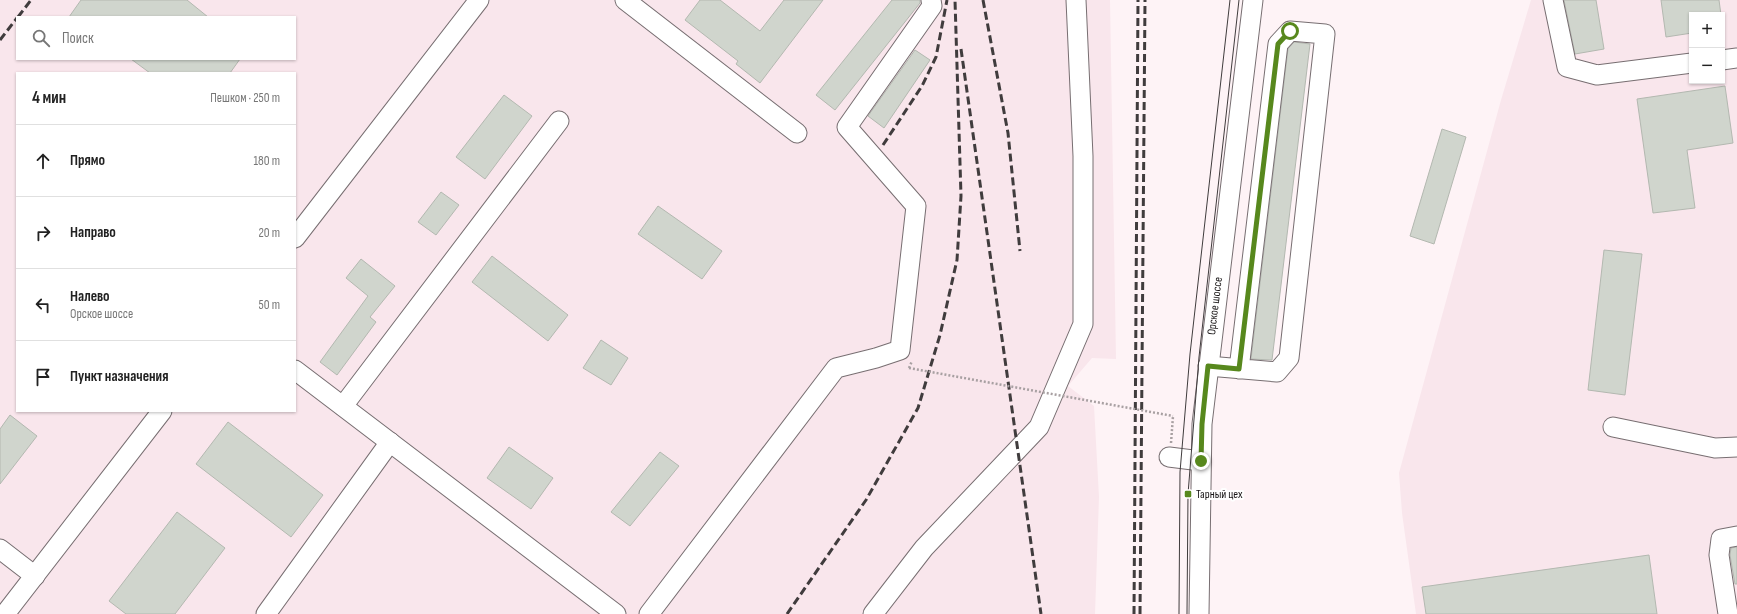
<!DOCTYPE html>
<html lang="ru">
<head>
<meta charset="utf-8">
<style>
	body { margin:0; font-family:"Sofia Sans Condensed",sans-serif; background:#f2f2f2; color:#222 }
	.controls { position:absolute; right:12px; top:12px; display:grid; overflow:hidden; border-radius:0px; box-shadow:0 1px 3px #0004 }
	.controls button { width:36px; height:36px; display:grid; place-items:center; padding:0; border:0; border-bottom:1px solid #e0e0e0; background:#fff; color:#222; font:20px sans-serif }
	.stop { position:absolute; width:12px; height:12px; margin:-9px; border:3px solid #57881d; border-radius:50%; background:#fff }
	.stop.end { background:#57881d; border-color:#fff; box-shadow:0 1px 4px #0008 }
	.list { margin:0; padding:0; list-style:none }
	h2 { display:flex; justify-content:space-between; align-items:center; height:52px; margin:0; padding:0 16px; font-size:17px }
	h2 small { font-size:13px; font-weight:400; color:#767676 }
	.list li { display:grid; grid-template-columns:26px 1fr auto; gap:12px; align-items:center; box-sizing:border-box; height:72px; padding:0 16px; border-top:1px solid #e0e0e0 }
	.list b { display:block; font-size:15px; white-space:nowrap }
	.list p { margin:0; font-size:13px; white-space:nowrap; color:#767676 }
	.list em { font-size:13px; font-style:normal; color:#767676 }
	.icon { flex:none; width:22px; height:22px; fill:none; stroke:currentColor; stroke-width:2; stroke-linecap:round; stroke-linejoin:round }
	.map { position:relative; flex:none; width:1737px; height:614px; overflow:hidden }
	.search { position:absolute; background:#fff; box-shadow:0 1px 3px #0004; left:16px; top:16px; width:280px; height:44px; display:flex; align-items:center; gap:10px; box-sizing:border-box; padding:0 14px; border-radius:0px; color:#767676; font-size:15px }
	.panel { position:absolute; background:#fff; box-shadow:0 1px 3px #0004; left:16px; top:72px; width:280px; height:340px; border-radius:0px }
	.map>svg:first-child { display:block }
	.built { fill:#f9e6ec; fill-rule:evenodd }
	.building { fill:#d0d5cd; stroke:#b3b8b0 }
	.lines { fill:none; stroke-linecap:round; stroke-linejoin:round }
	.minor-casing { stroke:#776e71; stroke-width:21 }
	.path { stroke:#a8a0a2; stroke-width:2.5; stroke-dasharray:2 2; stroke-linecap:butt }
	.minor { stroke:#fff; stroke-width:19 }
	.tram { stroke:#403c3d; stroke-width:1 }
	.rail { stroke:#403c3d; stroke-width:3; stroke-dasharray:8 4; stroke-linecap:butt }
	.path-bridge { stroke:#a8a0a2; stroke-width:2.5; stroke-dasharray:2 2; stroke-linecap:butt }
	.route { stroke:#57881d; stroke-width:5 }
	.poi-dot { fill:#57881d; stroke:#fff; stroke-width:1.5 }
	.labels { text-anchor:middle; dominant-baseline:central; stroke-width:4; stroke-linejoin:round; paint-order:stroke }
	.street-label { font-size:12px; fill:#181516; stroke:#fff }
	.poi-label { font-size:12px; fill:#181516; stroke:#fff; text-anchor:start }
</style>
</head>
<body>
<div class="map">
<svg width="1737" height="614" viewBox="0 0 1737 614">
	<rect width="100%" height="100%" fill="#fef3f6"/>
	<g class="built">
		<path d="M0,0h1110l6,359 -24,-1 -24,28 26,20 5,91 -4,117h-1095zM17,17h278v42h-278zM17,73h278v338h-278z"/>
		<path d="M1531,0h206v614h-321l-14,-101 -3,-40 102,-373zM1692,15h30v66h-30z"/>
	</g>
	<g class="building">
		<path d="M81,0h106l21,17h-139z"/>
		<path d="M700,0h20l40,31 24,-31h39l-63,83 -24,-19 2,-3 -53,-41z"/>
		<path d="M892,0h28v3l-85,107 -19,-15z"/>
		<path d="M1564,0h32l8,49 -29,5z"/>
		<path d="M1661,0h58l2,15h-29v18l-26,4z"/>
		<path d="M1294,42l16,2 -38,316 -21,-1 37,-310z"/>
		<path d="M915,50l15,10 -46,68 -16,-12z"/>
		<path d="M131,59h109l-10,14h-80z"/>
		<path d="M1725,86l8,57 -46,7 8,58 -42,5 -16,-114z"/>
		<path d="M504,95l28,21 -47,63 -29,-22z"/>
		<path d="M1442,129l24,8 -32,107 -24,-8z"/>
		<path d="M441,192l18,13 -23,30 -18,-13z"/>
		<path d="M658,206l64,45 -20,28 -64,-45z"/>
		<path d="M1604,250l38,4 -17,141 -37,-5z"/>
		<path d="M492,256l76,59 -20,26 -76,-59z"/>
		<path d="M361,259l34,27 -25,31 6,5 -39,53 -17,-13 48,-66 -22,-18z"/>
		<path d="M601,340l27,18 -17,27 -28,-17z"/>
		<path d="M10,415l27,21 -37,48v-55z"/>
		<path d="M228,422l95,73 -32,42 -95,-73z"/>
		<path d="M509,447l44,31 -22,31 -44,-31z"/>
		<path d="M660,452l19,14 -49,60 -19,-14z"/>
		<path d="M177,512l48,36 -50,66h-49l-17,-13z"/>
		<path d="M1737,547v37h-2l-5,-29 1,-7z"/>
		<path d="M1649,555l8,59h-231l-4,-27z"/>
	</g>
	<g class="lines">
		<g class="minor-casing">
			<g id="minor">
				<path d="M625,0l172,133"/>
				<path d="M1553,0l14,67 30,8 95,-12"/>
				<path d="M1722,60l15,-2"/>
				<path d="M295,238l184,-238"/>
				<path d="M1208,366l69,6 12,-14 36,-324 -35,-3 -12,13 -39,325"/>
				<path d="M295,370l321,244"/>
				<path d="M343,406l216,-285"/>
				<path d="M1613,427l102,21 22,-1"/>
				<path d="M1169,457l32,4"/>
				<path d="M0,549l35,27"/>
				<path d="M5,614l157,-203"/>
				<path d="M266,614l124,-172"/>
				<path d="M649,614l187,-246 40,-10 24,-8 16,-144 -69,-79 85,-121 -1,-6"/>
				<path d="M873,614l51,-66 115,-121 44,-103v-168l-7,-156"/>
				<path d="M1199,614l3,-190 51,-424"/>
				<path d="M1728,614l-9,-59 2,-16 16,-3"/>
			</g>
		</g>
		<g class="path">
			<path d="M909,368l3,-7"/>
			<path d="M1171,443l2,-27"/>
		</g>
		<use href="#minor" class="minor"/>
		<g class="tram">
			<path d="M1179,614l1,-142 10,-118 40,-354"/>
			<path d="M1187,614l1,-120 11,-137 40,-357"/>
		</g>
		<g class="rail">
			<path d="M983,0l25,133 12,118"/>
			<path d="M18,17l13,-17"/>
			<path d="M0,40l17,-22"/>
			<path d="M961,49l80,565"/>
			<path d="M883,145l39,-59 14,-29 11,-57"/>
			<path d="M787,614l79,-114 52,-92 22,-73 17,-75 4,-64 -6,-196"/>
			<path d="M1134,614l4,-614"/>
			<path d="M1140,614l5,-614"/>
		</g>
		<path class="path-bridge" d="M909,368l264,48"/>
	</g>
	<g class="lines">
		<path class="route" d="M1201,461l1,-37 6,-58 31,3 39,-325 12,-13"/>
	</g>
	<rect class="poi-dot" x="1184" y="490" width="8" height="8" rx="2"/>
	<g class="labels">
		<g class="street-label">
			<text transform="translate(1215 306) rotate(-83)">Орское шоссе</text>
		</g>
		<g class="poi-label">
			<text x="1196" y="494">Тарный цех</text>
		</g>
	</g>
</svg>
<div class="controls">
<button>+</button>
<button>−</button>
</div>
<div class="stop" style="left:1290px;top:31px"></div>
<div class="stop end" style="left:1201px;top:461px"></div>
<div class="search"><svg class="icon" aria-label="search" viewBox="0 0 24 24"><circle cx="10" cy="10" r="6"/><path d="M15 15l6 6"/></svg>Поиск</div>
<section class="panel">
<h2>4 мин<small>Пешком · 250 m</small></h2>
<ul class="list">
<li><svg class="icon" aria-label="ahead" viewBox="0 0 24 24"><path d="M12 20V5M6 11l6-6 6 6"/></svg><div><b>Прямо</b></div><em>180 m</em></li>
<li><svg class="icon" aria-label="right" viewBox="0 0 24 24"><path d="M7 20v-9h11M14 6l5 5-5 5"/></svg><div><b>Направо</b></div><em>20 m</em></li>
<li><svg class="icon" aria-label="left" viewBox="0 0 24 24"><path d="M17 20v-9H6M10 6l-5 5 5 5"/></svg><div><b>Налево</b><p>Орское шоссе</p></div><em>50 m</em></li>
<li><svg class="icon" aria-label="arrive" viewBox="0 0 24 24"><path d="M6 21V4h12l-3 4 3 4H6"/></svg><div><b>Пункт назначения</b></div></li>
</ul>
</section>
</div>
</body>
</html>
